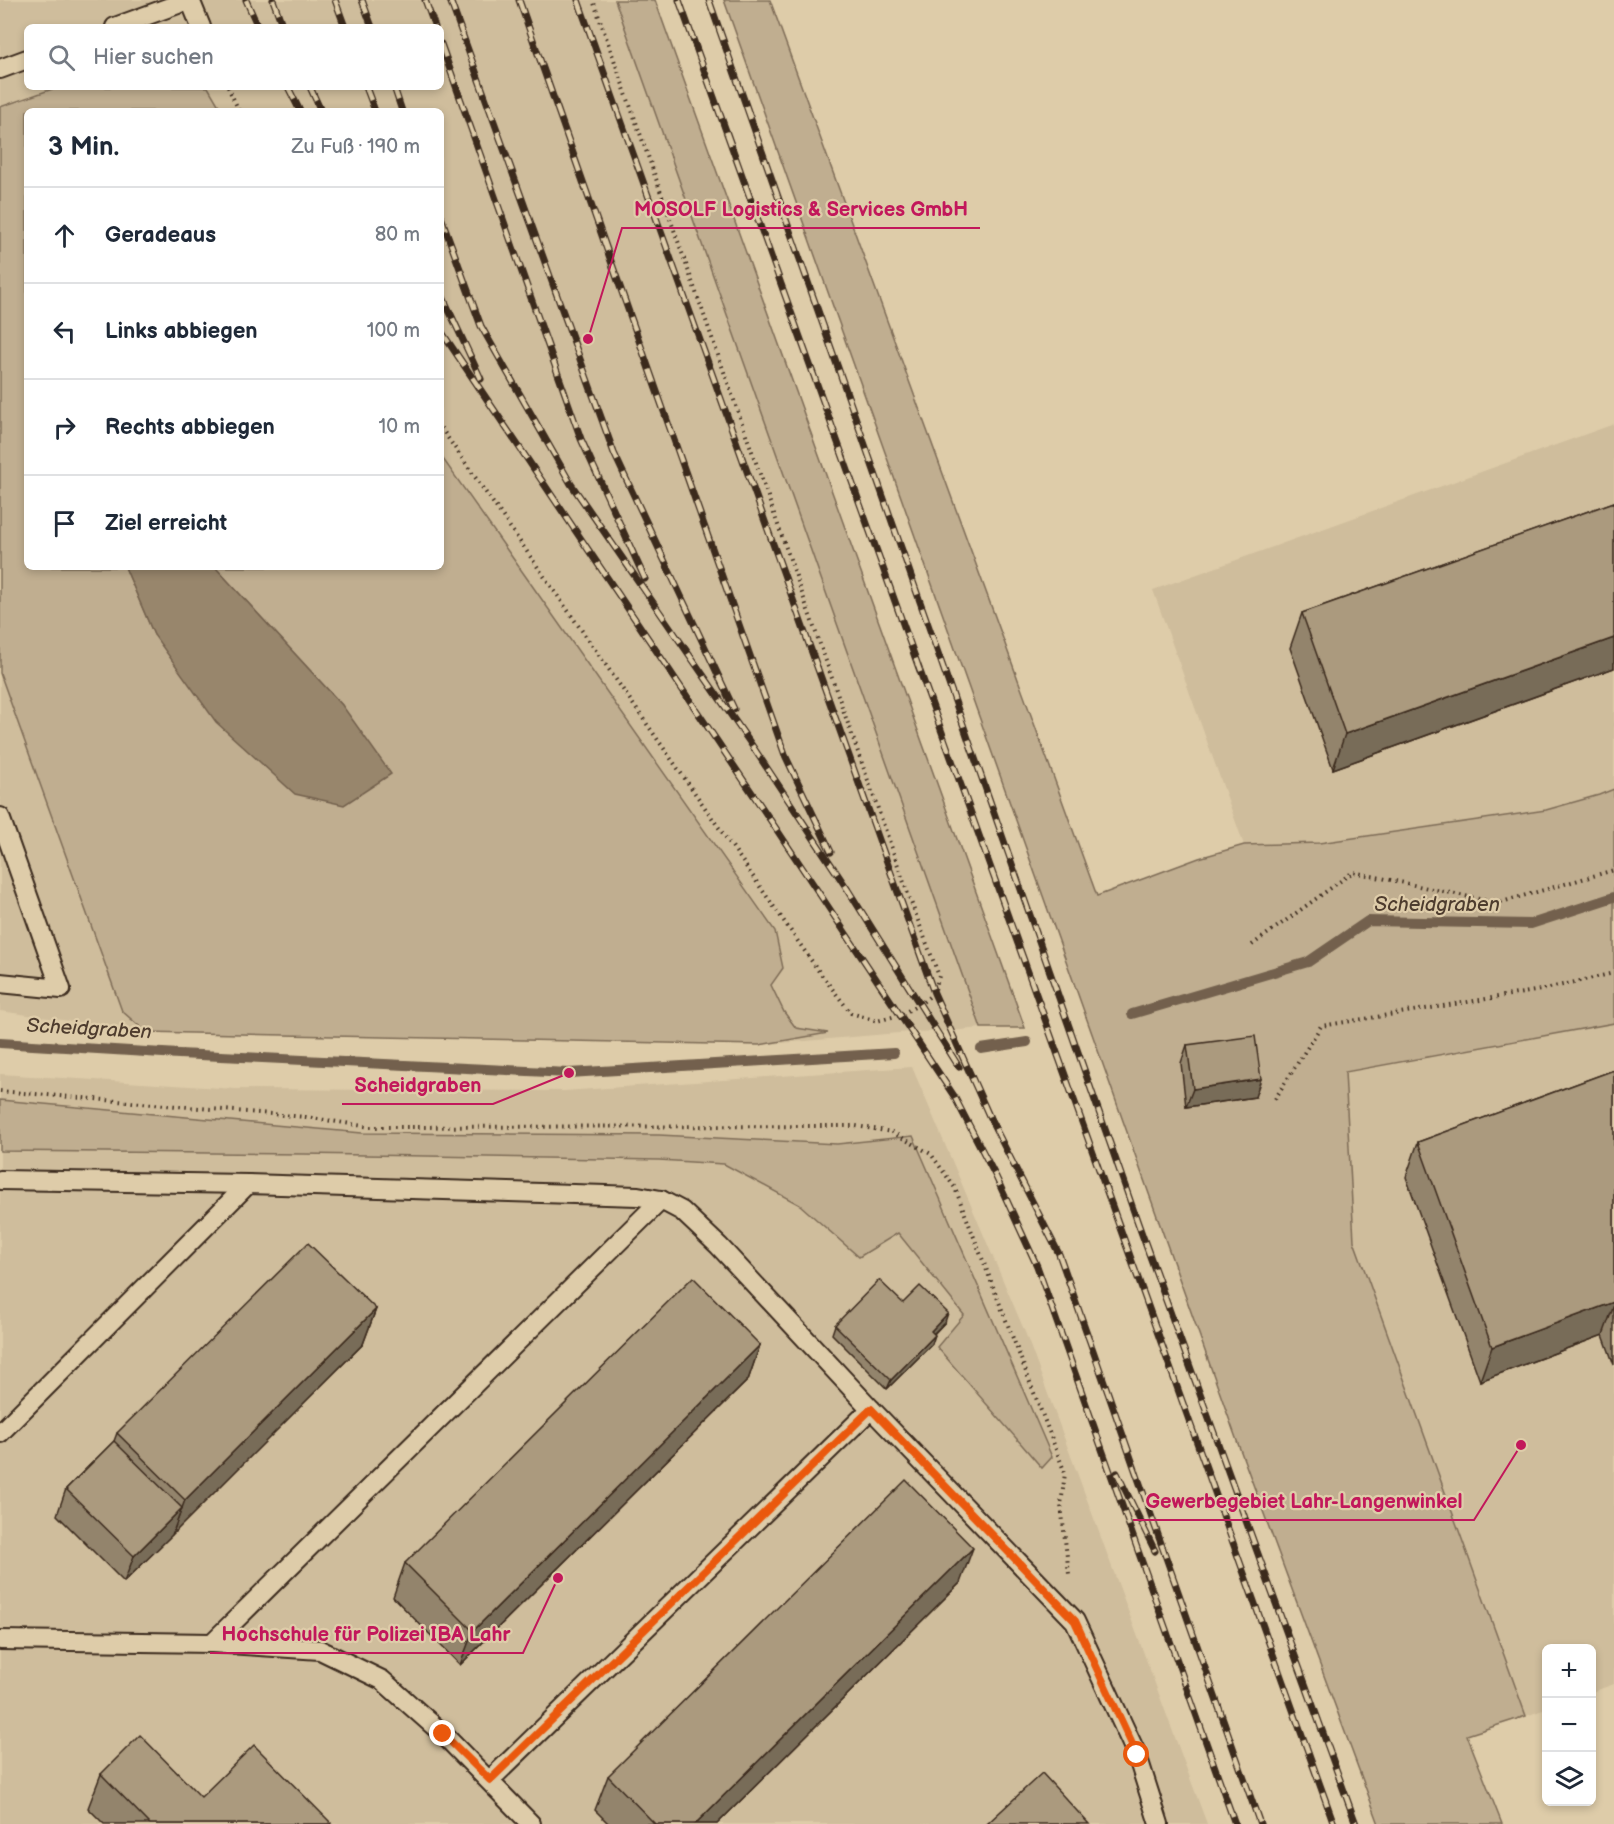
<!DOCTYPE html>
<html lang="de">
<head>
<meta charset="utf-8">
<style>
	body { margin:0; font-family:"Balsamiq Sans",sans-serif; background:#f2f2f3; color:#1f2937 }
	.controls { position:absolute; right:18px; bottom:18px; display:grid; overflow:hidden; border-radius:9px; box-shadow:0 3px 9px #0003 }
	.controls button { width:54px; height:54px; display:grid; place-items:center; padding:0; border:0; border-bottom:2px solid #e0e1e3; background:#fff; color:#1f2937; font:30px sans-serif }
	.stop { position:absolute; width:18px; height:18px; margin:-14px; border:4px solid #ea580c; border-radius:50%; background:#fff }
	.stop.end { background:#ea580c; border-color:#fff; box-shadow:0 2px 6px #0008 }
	.list { margin:0; padding:0; list-style:none }
	h2 { display:flex; justify-content:space-between; align-items:center; height:78px; margin:0; padding:0 24px; font-size:26px }
	h2 small { font-size:20px; font-weight:400; color:#747a83 }
	.list li { display:grid; grid-template-columns:39px 1fr auto; gap:18px; align-items:center; box-sizing:border-box; height:96px; padding:0 24px; border-top:2px solid #e0e1e3 }
	.list b { display:block; font-size:22px; white-space:nowrap }
	.list em { font-size:20px; font-style:normal; color:#747a83 }
	.icon { flex:none; width:33px; height:33px; fill:none; stroke:currentColor; stroke-width:2; stroke-linecap:round; stroke-linejoin:round }
	.map { position:relative; flex:none; width:1614px; height:1824px; overflow:hidden }
	.search { position:absolute; background:#fff; box-shadow:0 3px 9px #0003; left:24px; top:24px; width:420px; height:66px; display:flex; align-items:center; gap:15px; box-sizing:border-box; padding:0 21px; border-radius:9px; color:#747a83; font-size:22px }
	.panel { position:absolute; background:#fff; box-shadow:0 3px 9px #0003; left:24px; top:108px; width:420px; height:462px; border-radius:9px }
	.map>svg:first-child { display:block }
	.built { fill:#cfbd9c; fill-rule:evenodd }
	.green { fill:#c0ae90; stroke:#7e6c57; stroke-width:1.5 }
	.water { fill:#98866c; stroke:#73614d; stroke-width:1.5 }
	.lines { fill:none; stroke-linecap:round; stroke-linejoin:round }
	.stream { stroke:#73614d; stroke-width:10 }
	.service-casing { stroke:#3b2a1e; stroke-width:22 }
	.path { stroke:#3b2a1e; stroke-width:4; stroke-dasharray:1.5 4.5; stroke-linecap:butt }
	.service { stroke:#decca9; stroke-width:18 }
	.rail-casing { stroke:#3b2a1e; stroke-width:7 }
	.rail { stroke:#decca9; stroke-width:4.5; stroke-dasharray:14; stroke-linecap:butt }
	.wall { fill:#93846c; stroke:#3b2a1e; stroke-width:1.5 }
	.shaded-wall { fill:#786c58; stroke:#3b2a1e; stroke-width:1.5 }
	.building { fill:#ab9a7e; stroke:#3b2a1e; stroke-width:1.5 }
	.route { stroke:#ea580c; stroke-width:8 }
	.labels { text-anchor:middle; dominant-baseline:central; stroke-width:4.5; stroke-linejoin:round; paint-order:stroke }
	.water-label { font-size:20px; font-style:italic; fill:#4e3c2e; stroke:#decca9 }
	.leader { fill:none; stroke:#c2185b; stroke-width:2 }
	.callout-dot { fill:#c2185b; stroke:#decca9; stroke-width:2 }
	.callout-label { font-size:20px; text-anchor:middle; font-weight:bold; fill:#c2185b; stroke:#decca9; stroke-width:4.5; stroke-linejoin:round; paint-order:stroke }
</style>
</head>
<body>
<div class="map">
<svg width="1614" height="1824" viewBox="0 0 1614 1824">
	<rect width="100%" height="100%" fill="#decca9"/>
	<filter id="ink" filterUnits="userSpaceOnUse"><feTurbulence type="fractalNoise" baseFrequency=".0167" numOctaves="2"/><feDisplacementMap in="SourceGraphic" scale="12" xChannelSelector="R" yChannelSelector="G"/><feConvolveMatrix kernelMatrix="1 2 1 2 8 2 1 2 1" color-interpolation-filters="sRGB"/></filter>
	<g filter="url(#ink)">
		<g class="built">
			<path d="M0,0h615l366,1028 -31,3 -40,1 -151,13 -613,-13 -146,-21zM27,27h414v60h-414zM27,111h414v456h-414z"/>
			<path d="M1614,424v365l-15,6 -53,15 -227,33 -75,2 -91,-255z"/>
			<path d="M1614,1023v661l-22,8v-44h-46v61l-20,7 -172,-475 -9,-170z"/>
			<path d="M912,1067l113,265 182,492h-1207v-750l236,15 328,2z"/>
		</g>
		<g class="green">
			<path d="M615,0h40l370,1028h-44z"/>
			<path d="M724,0h46l327,896 102,-38 45,-13 75,-2 227,-33 53,-15 15,-6v234l-269,49 9,169 172,475 -59,19 35,89h-123l-142,-383z"/>
			<path d="M58,87h150l14,24h-195v456h98l29,68 188,70 -127,-138h226v-111l334,475 8,37 -12,17 13,27 12,16 32,5 -69,12 -613,-13 -24,-21 -122,-338v-566z"/>
			<path d="M0,1100l362,33 297,2 178,9 76,-8 139,321 -10,11 -105,-121 27,-32 -66,-82 -39,24 -59,-52 -76,-41 -65,-4 -355,-6 -304,-3z"/>
		</g>
		<path class="water" d="M125,567h90l127,138 49,69 -47,31 -49,-11 -79,-72 -62,-87z"/>
		<g class="lines">
			<g class="stream">
				<path d="M1132,1014l176,-52 60,-41 163,3 83,-27"/>
				<path d="M0,1043l179,11 390,19 325,-20"/>
				<path d="M981,1049l46,-7"/>
			</g>
			<g class="service-casing">
				<g id="service">
					<path d="M190,0l11,27"/>
					<path d="M115,27l74,-27"/>
					<path d="M0,69l27,-10"/>
					<path d="M0,817l61,172 -61,-6"/>
					<path d="M0,1180l248,4 390,12 23,4 21,11 37,35 152,163 204,212 62,134 22,69"/>
					<path d="M0,1433l248,-249"/>
					<path d="M0,1640l212,3 108,7 62,30 61,54 88,90"/>
					<path d="M212,1643l449,-443"/>
					<path d="M490,1780l381,-371"/>
				</g>
			</g>
			<g class="path">
				<path d="M228,87l11,24"/>
				<path d="M441,428l379,545 31,40 26,8 23,-6 20,-11 14,-11 5,-17 -31,-82 -315,-894"/>
				<path d="M1252,945l101,-73 145,31 116,-33"/>
				<path d="M0,1091l306,26 64,10 486,-1 36,6 39,22 24,34 110,285 -4,32 8,69"/>
				<path d="M1275,1099l46,-73 220,-36 73,-17"/>
			</g>
			<use href="#service" class="service"/>
			<g class="rail-casing">
				<g id="rail">
					<path d="M246,0l12,27"/>
					<path d="M273,0l10,27"/>
					<path d="M335,0l10,27"/>
					<path d="M362,0l10,27"/>
					<path d="M425,0l10,27"/>
					<path d="M450,0l164,453 120,256"/>
					<path d="M519,0l266,755 46,97"/>
					<path d="M578,0l356,993 56,125 69,136 201,570"/>
					<path d="M679,0l655,1824"/>
					<path d="M709,0l430,1226 217,598"/>
					<path d="M441,44l140,395 64,140"/>
					<path d="M288,87l12,24"/>
					<path d="M310,87l11,24"/>
					<path d="M366,87l9,24"/>
					<path d="M394,87l8,24"/>
					<path d="M441,217l40,109 90,158 180,260 97,146 111,177"/>
					<path d="M441,293l40,86"/>
					<path d="M441,331l336,499 177,266 42,81 41,89 198,558"/>
					<path d="M1117,1473l38,78"/>
				</g>
			</g>
			<use href="#rail" class="rail"/>
		</g>
		<g class="wall">
			<path d="M1614,502v166l-281,101 -43,-121 12,-35z"/>
			<path d="M1187,1045l68,52 -69,10 -5,-44z"/>
			<path d="M1614,1070v295l-11,-30 -123,46 -74,-204 12,-35z"/>
			<path d="M903,1303l42,19 -11,12 -2,10 -45,45 -55,-55 3,-9z"/>
			<path d="M376,1309l-13,35 -239,238 -67,-67 9,-26 48,-48 3,-8z"/>
			<path d="M760,1345l-12,35 -288,285 -67,-68 12,-34z"/>
			<path d="M960,1583l-243,241h-108l-14,-14 13,-34z"/>
			<path d="M101,1774l100,23 131,27h-228l-16,-16z"/>
		</g>
		<g class="shaded-wall">
			<path d="M1614,638v30l-281,101 12,-35z"/>
			<path d="M1261,1079l-6,18 -69,10 7,-18z"/>
			<path d="M1614,1302v3l-11,30 -123,46 12,-34z"/>
			<path d="M376,1309l-13,35 -191,191 13,-35z"/>
			<path d="M948,1313l-3,9 -18,18 4,-9z"/>
			<path d="M935,1335l-3,9 -45,45 4,-9z"/>
			<path d="M760,1345l-12,35 -288,285 13,-34z"/>
			<path d="M182,1508l-10,27 -48,47 10,-26z"/>
			<path d="M973,1548l-13,35 -243,241h-22z"/>
		</g>
		<g class="building">
			<path d="M1614,502v136l-269,96 -43,-121z"/>
			<path d="M1255,1036l6,43 -68,10 -6,-44z"/>
			<path d="M1614,1070v232l-122,45 -74,-205z"/>
			<path d="M308,1243l68,66 -191,191 -68,-67z"/>
			<path d="M693,1277l67,68 -287,286 -68,-68z"/>
			<path d="M879,1280l24,23 17,-17 28,27 -17,18 4,4 -44,45 -56,-55z"/>
			<path d="M114,1441l68,67 -48,48 -68,-67z"/>
			<path d="M906,1480l67,68 -278,276h-40l-47,-48z"/>
			<path d="M140,1735l61,62 53,-52 78,79h-182l-49,-50z"/>
			<path d="M1042,1773l47,51h-102z"/>
		</g>
	</g>
	<g class="lines" filter="url(#ink)">
		<path class="route" d="M443,1734l47,46 381,-371 204,212 62,134"/>
	</g>
	<g class="labels">
		<g class="water-label">
			<text x="1437" y="905">Scheidgraben</text>
			<text transform="translate(89 1029) rotate(3)">Scheidgraben</text>
		</g>
	</g>
	<path class="leader" d="M588 339L622 228H980M569 1073L493 1104H342M1521 1445L1474 1520H1133M558 1578L523 1653H210"/>
	<g class="callout-dot">
		<circle cx="588" cy="339" r="6"/>
		<circle cx="569" cy="1073" r="6"/>
		<circle cx="1521" cy="1445" r="6"/>
		<circle cx="558" cy="1578" r="6"/>
	</g>
	<g class="callout-label">
		<text x="801" y="216">MOSOLF Logistics &amp; Services GmbH</text>
		<text x="418" y="1092">Scheidgraben</text>
		<text x="1304" y="1508">Gewerbegebiet Lahr-Langenwinkel</text>
		<text x="366" y="1641">Hochschule für Polizei IBA Lahr</text>
	</g>
</svg>
<div class="controls">
<button>+</button>
<button>−</button>
<button><svg class="icon" aria-label="layers" viewBox="0 0 24 24"><path d="M12 4l9 5-9 5-9-5zM3 14l9 5 9-5"/></svg></button>
</div>
<div class="stop" style="left:1137px;top:1755px"></div>
<div class="stop end" style="left:443px;top:1734px"></div>
<div class="search"><svg class="icon" aria-label="search" viewBox="0 0 24 24"><circle cx="10" cy="10" r="6"/><path d="M15 15l6 6"/></svg>Hier suchen</div>
<section class="panel">
<h2>3 Min.<small>Zu Fuß · 190 m</small></h2>
<ul class="list">
<li><svg class="icon" aria-label="ahead" viewBox="0 0 24 24"><path d="M12 20V5M6 11l6-6 6 6"/></svg><div><b>Geradeaus</b></div><em>80 m</em></li>
<li><svg class="icon" aria-label="left" viewBox="0 0 24 24"><path d="M17 20v-9H6M10 6l-5 5 5 5"/></svg><div><b>Links abbiegen</b></div><em>100 m</em></li>
<li><svg class="icon" aria-label="right" viewBox="0 0 24 24"><path d="M7 20v-9h11M14 6l5 5-5 5"/></svg><div><b>Rechts abbiegen</b></div><em>10 m</em></li>
<li><svg class="icon" aria-label="arrive" viewBox="0 0 24 24"><path d="M6 21V4h12l-3 4 3 4H6"/></svg><div><b>Ziel erreicht</b></div></li>
</ul>
</section>
</div>
</body>
</html>
